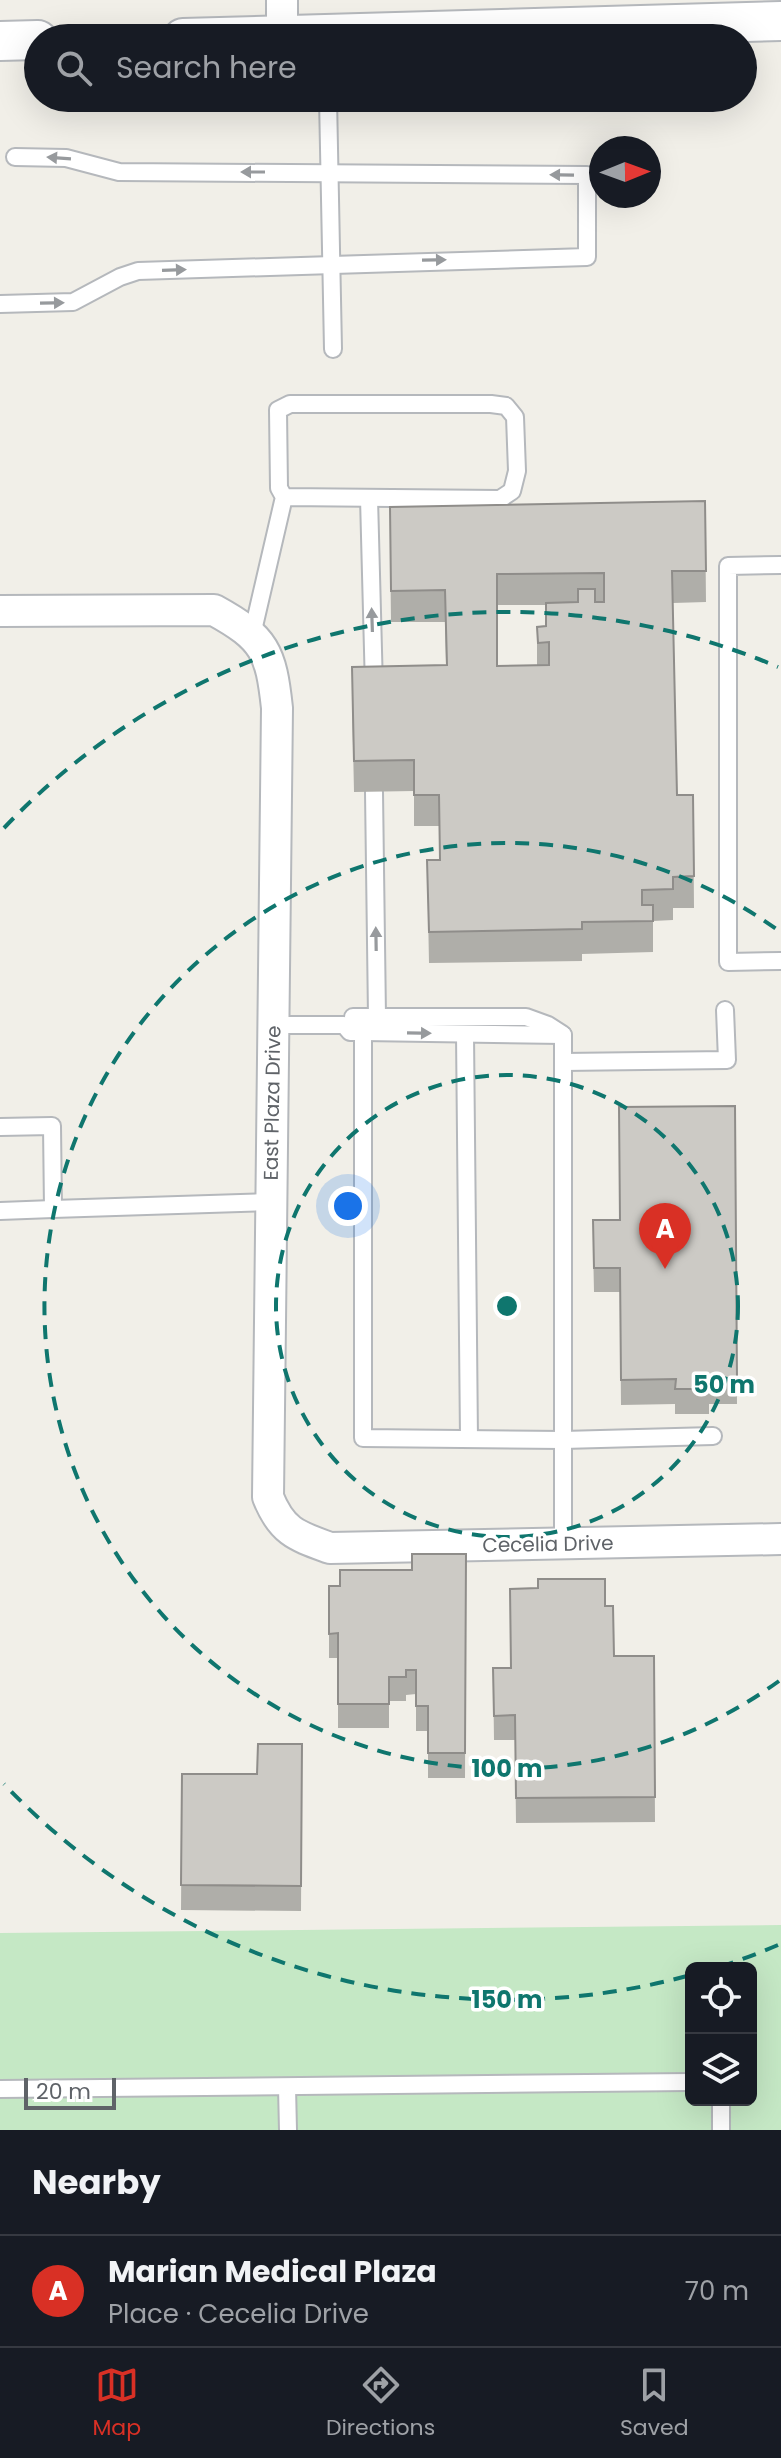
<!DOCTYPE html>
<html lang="en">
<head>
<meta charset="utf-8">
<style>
	body { margin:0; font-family:Poppins,sans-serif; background:#242831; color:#f1f3f6 }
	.controls { position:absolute; right:24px; bottom:24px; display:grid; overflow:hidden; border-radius:12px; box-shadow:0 8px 32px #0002 }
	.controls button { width:72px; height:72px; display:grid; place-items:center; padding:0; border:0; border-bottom:2px solid #363941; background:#171b24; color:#f1f3f6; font:40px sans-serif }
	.compass { position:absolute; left:589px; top:136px; width:72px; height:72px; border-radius:50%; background:#171b24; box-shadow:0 8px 32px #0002; rotate:89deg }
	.scale { position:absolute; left:24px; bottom:20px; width:92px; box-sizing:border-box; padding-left:8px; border:4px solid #5f6368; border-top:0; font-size:22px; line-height:28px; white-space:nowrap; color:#5f6368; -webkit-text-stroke:6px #fff; paint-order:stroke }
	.you { position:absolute; left:348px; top:1206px; width:28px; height:28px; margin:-20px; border:6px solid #fff; border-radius:50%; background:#1a73e8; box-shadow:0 0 0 12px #1a73e833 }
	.badge { display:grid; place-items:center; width:52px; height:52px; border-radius:50%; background:#d93025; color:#fff; font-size:26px; font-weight:700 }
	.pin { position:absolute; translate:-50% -66px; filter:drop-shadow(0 2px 4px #0008) }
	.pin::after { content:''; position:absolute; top:42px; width:28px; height:24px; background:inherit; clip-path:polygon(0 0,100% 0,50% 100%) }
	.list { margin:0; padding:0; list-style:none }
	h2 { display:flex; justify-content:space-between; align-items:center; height:104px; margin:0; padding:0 32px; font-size:34px }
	h2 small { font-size:26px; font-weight:400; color:#9ea1a6 }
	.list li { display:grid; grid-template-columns:52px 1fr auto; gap:24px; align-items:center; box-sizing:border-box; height:112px; padding:0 32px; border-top:2px solid #363941 }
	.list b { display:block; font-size:30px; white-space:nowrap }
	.list p { margin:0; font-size:26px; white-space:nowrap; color:#9ea1a6 }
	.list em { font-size:26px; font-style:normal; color:#9ea1a6 }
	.icon { flex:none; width:44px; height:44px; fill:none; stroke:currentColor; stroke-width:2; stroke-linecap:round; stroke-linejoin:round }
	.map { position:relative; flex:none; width:781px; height:2130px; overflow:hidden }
	.search { position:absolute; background:#171b24; box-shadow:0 8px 32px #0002; left:24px; right:24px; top:24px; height:88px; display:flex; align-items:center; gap:20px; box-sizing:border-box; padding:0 28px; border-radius:44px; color:#9ea1a6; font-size:30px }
	.sheet { height:216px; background:#171b24 }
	nav { display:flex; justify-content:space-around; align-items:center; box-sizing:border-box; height:112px; border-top:2px solid #363941; background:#171b24; font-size:22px; color:#9ea1a6 }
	nav a { display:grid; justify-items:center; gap:4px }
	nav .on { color:#d93025 }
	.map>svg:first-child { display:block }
	.green { fill:#c5e8c5; fill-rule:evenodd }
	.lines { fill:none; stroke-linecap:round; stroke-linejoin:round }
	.service-casing { stroke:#b5b8bc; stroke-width:20 }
	.minor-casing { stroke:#b5b8bc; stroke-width:34 }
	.tertiary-casing { stroke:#b5b8bc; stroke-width:42 }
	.service { stroke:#fff; stroke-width:16 }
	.minor { stroke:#fff; stroke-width:30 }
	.tertiary { stroke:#fff; stroke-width:38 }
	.wall { fill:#afaea9; fill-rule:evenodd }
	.building { fill:#cccac5; stroke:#8f8d8a; stroke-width:2; fill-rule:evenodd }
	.oneway { fill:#979a9d }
	.ring { fill:none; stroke:#0f766e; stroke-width:4; stroke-dasharray:14 10 }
	.labels { text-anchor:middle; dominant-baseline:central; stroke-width:7; stroke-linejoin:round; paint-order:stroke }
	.street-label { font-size:20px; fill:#5f6368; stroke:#fff }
	.centre { fill:#0f766e; stroke:#fff; stroke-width:4 }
	.ring-label { font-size:24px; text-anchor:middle; font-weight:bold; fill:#0f766e; stroke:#fff; stroke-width:7; stroke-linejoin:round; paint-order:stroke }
</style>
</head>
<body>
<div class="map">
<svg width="781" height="2130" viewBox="0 0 781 2130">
	<rect width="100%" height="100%" fill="#f1efe8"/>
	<path class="green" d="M781,1925v205h-781v-197zM691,1968h60v132h-60z"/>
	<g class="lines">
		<g class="service-casing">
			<g id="service">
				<path d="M328,98l5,251"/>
				<path d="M0,304l73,-2 47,-25 18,-6 449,-14v-82l-468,-3 -53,-14 -51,-1"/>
				<path d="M369,498l5,190"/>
				<path d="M781,565l-53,1v396l53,-1"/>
				<path d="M252,635l32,-138 -5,-9 -1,-78 12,-6h201l15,2 9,11 2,54 -5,20 -12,8 -216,-2"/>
				<path d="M374,792l3,225"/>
				<path d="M353,1017h173l22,8 14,9"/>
				<path d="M363,1017v421l200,2 150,-4"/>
				<path d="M273,1025h71l6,7h13l200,3"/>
				<path d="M465,1034l4,405"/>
				<path d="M563,1035v508"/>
				<path d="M563,1062l164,-2 -2,-50"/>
				<path d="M0,1127l52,-1 1,83 218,-7"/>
				<path d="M0,1211l53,-2"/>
				<path d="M287,2087l1,43"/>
				<path d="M0,2089l691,-7"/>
				<path d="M721,2100v30"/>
			</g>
		</g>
		<g class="minor-casing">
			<g id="minor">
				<path d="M282,0v36"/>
				<path d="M0,611l214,-1c51,28 57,42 63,98l-9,789c14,35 29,39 62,51l451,-9"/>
			</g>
		</g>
		<g class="tertiary-casing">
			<g id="tertiary">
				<path d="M183,38l598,-17"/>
				<path d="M0,41l38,-1"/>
			</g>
		</g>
		<use href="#service" class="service"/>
		<use href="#minor" class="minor"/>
		<use href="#tertiary" class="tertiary"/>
	</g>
	<g class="wall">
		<path d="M705,501l1,101 -33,1 4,192h16l1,113h-21v12l-20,1v31l-71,2v7l-153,2 -2,-103h13l-1,-34h-25v-35l-60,1 -2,-94 94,-33 -1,-43h-54l-1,-84zM497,605h49v21l-9,1v38l-40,1z"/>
		<path d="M735,1106l2,298h-28v10h-34v-10l-54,1 -1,-113h-26l-1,-47z"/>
		<path d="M466,1554l-1,224h-37v-47h-12v-37l-10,1v6h-17v27h-51v-70h-9v-72h11l72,-16z"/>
		<path d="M605,1606l9,50h40l1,166 -139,1 -1,-83h-21l-1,-72h18z"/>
		<path d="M302,1744l-1,167 -120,-1 1,-136h75z"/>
	</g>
	<g class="building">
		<path d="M705,501l1,70h-34l5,224h16l1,81 -21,1v12l-31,1v15h11v16l-71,1v7l-153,3 -2,-72h13l-1,-65h-25v-35l-60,1 -2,-94 95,-2 -2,-75 -54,1 -1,-84zM604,573v29h-9v-13h-17v13l-32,1v23l-9,1 1,16 11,-1v23l-52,1v-92z"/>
		<path d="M735,1106l2,273 -28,1v9h-34l1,-10 -55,1 -1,-112h-26l-1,-48h27l-1,-113z"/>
		<path d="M412,1554h54l-1,199h-37v-47h-12v-36h-10v7h-17v27h-51v-71l-9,1v-48h11v-16h72z"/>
		<path d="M538,1579h67v27h8l1,50h40l1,141 -139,1 -1,-83 -21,1 -1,-48h18l-1,-79 28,-1z"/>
		<path d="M258,1744h44l-1,142 -120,-1 1,-111h75z"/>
	</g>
	<defs><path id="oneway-solid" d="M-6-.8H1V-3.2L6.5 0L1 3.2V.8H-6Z" transform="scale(2)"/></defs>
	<g class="oneway">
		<use href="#oneway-solid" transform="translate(59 158) rotate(-176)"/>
		<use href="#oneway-solid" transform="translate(253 172) rotate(-180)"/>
		<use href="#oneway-solid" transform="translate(562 175) rotate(-179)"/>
		<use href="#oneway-solid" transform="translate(434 260) rotate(-1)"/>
		<use href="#oneway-solid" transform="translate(174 270) rotate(-2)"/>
		<use href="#oneway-solid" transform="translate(52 303) rotate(-1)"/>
		<use href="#oneway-solid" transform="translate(372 620) rotate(-92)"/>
		<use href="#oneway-solid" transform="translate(376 939) rotate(-91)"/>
		<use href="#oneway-solid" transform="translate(419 1033) rotate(1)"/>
	</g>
	<g class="ring">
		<circle cx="507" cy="1306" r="231"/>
		<path d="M779 1681A463 463 0 1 1 779 931"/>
		<path d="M778 1945A694 694 0 0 1 716 1968M687 1976A694 694 0 0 1 4 1784M4 828A694 694 0 0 1 778 667"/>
	</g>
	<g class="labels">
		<g class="street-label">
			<text transform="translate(272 1103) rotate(-89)">East Plaza Drive</text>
			<text transform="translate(548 1544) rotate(-1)">Cecelia Drive</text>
		</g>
	</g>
	<circle cx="507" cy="1306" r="12" class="centre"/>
	<g class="ring-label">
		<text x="724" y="1393">50 m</text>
		<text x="507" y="1777">100 m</text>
		<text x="507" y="2008">150 m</text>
	</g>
</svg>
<div class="controls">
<button><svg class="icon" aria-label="locate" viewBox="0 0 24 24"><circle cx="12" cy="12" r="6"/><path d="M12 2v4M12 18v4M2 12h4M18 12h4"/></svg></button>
<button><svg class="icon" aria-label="layers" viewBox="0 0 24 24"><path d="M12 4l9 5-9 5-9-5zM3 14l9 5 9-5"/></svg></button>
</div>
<svg class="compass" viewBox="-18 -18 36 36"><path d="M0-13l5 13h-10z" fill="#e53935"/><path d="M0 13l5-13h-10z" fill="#9ea1a6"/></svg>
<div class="scale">20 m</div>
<div class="you"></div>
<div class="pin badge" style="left:665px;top:1269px">A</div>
<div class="search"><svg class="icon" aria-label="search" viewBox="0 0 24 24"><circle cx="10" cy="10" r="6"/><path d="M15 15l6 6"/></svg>Search here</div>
</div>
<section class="sheet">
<h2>Nearby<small></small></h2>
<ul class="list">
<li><span class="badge">A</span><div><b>Marian Medical Plaza</b><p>Place · Cecelia Drive</p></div><em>70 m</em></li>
</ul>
</section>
<nav>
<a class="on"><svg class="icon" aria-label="map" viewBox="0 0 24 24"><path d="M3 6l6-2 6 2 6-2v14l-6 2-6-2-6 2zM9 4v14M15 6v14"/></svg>Map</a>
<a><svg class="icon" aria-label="directions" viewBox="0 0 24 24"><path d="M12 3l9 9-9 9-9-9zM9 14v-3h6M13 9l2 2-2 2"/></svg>Directions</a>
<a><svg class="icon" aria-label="saved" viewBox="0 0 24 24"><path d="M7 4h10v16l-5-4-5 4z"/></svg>Saved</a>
</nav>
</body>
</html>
